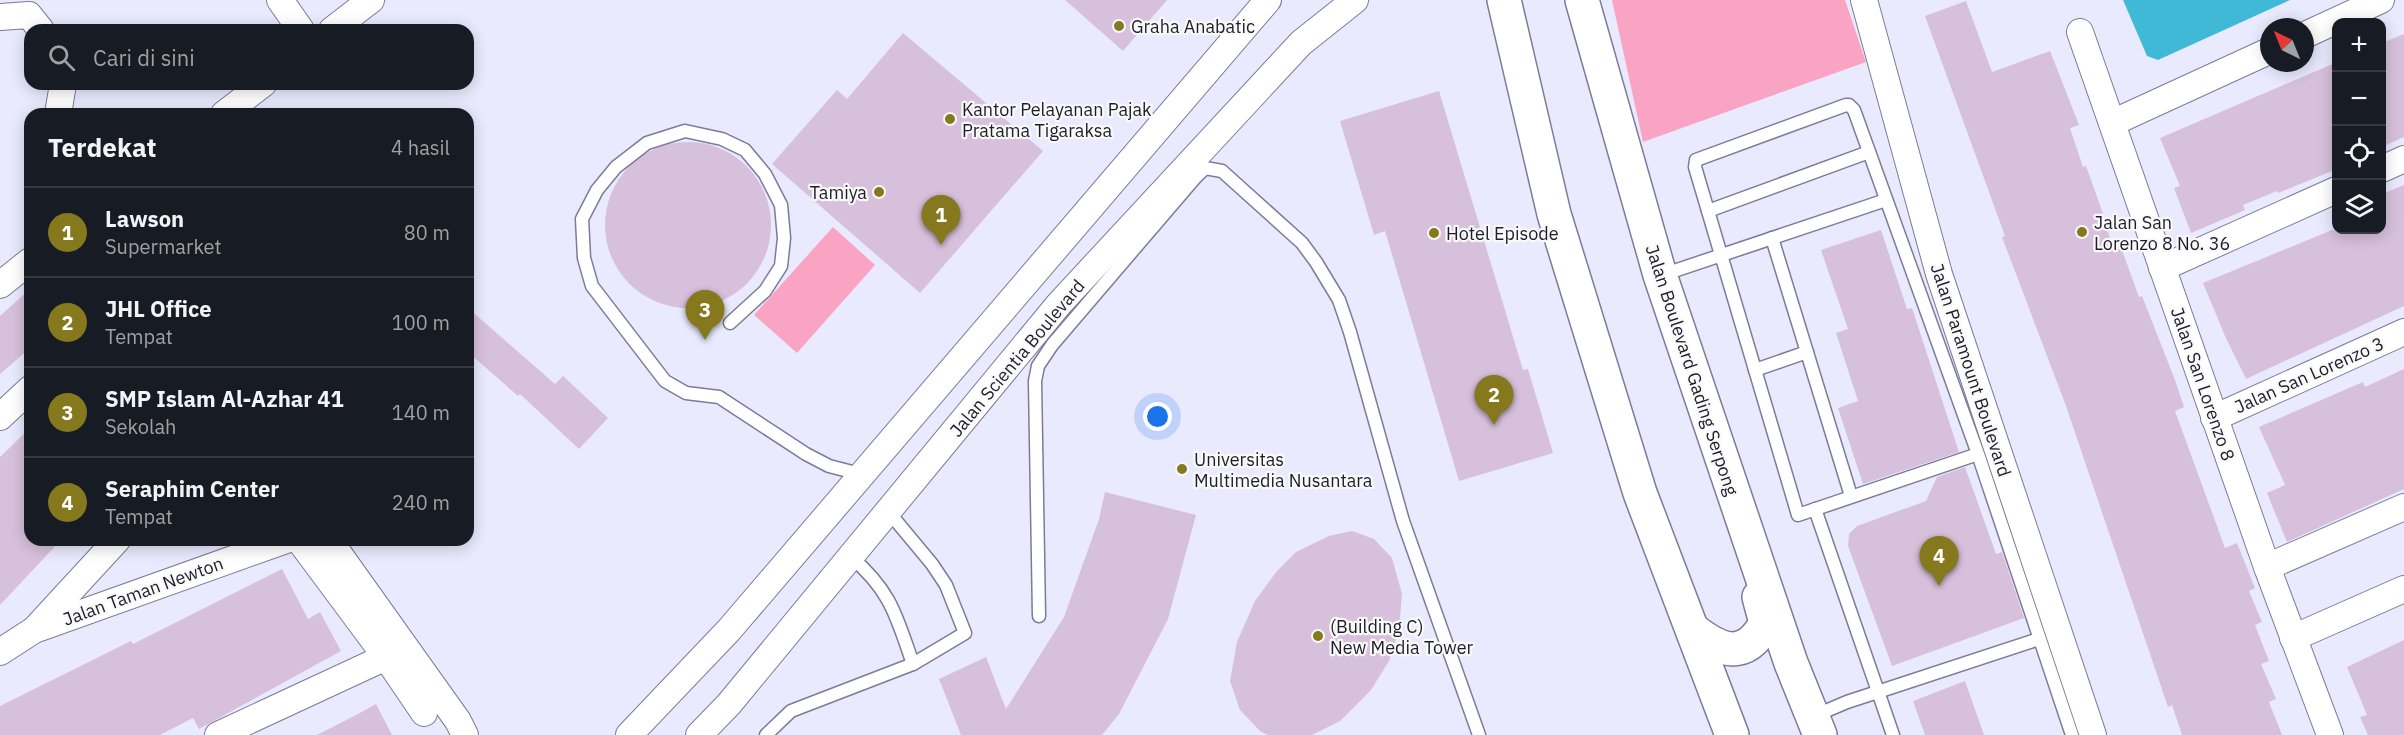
<!DOCTYPE html>
<html lang="id">
<head>
<meta charset="utf-8">
<style>
	body { margin:0; font-family:"IBM Plex Sans",sans-serif; background:#20242c; color:#f1f3f6 }
	.controls { position:absolute; right:18px; top:18px; display:grid; overflow:hidden; border-radius:12px; box-shadow:0 3px 15px #0003 }
	.controls button { width:54px; height:54px; display:grid; place-items:center; padding:0; border:0; border-bottom:2px solid #363941; background:#171b24; color:#f1f3f6; font:30px sans-serif }
	.compass { position:absolute; left:2260px; top:18px; width:54px; height:54px; border-radius:50%; background:#171b24; box-shadow:0 3px 15px #0003; rotate:317deg }
	.you { position:absolute; left:1158px; top:417px; width:21px; height:21px; margin:-15px; border:4px solid #fff; border-radius:50%; background:#1a73e8; box-shadow:0 0 0 9px #1a73e833 }
	.badge { display:grid; place-items:center; width:39px; height:39px; border-radius:50%; background:#85781d; color:#fff; font-size:20px; font-weight:700 }
	.pin { position:absolute; translate:-50% -50px; filter:drop-shadow(0 2px 3px #0008) }
	.pin::after { content:''; position:absolute; top:32px; width:21px; height:18px; background:inherit; clip-path:polygon(0 0,100% 0,50% 100%) }
	.list { margin:0; padding:0; list-style:none }
	h2 { display:flex; justify-content:space-between; align-items:center; height:78px; margin:0; padding:0 24px; font-size:26px }
	h2 small { font-size:20px; font-weight:400; color:#9ea1a6 }
	.list li { display:grid; grid-template-columns:39px 1fr auto; gap:18px; align-items:center; box-sizing:border-box; height:90px; padding:0 24px; border-top:2px solid #363941 }
	.list b { display:block; font-size:22px; white-space:nowrap }
	.list p { margin:0; font-size:20px; white-space:nowrap; color:#9ea1a6 }
	.list em { font-size:20px; font-style:normal; color:#9ea1a6 }
	.icon { flex:none; width:33px; height:33px; fill:none; stroke:currentColor; stroke-width:2; stroke-linecap:round; stroke-linejoin:round }
	.map { position:relative; flex:none; width:2404px; height:735px; overflow:hidden }
	.search { position:absolute; background:#171b24; box-shadow:0 3px 15px #0003; left:24px; top:24px; width:450px; height:66px; display:flex; align-items:center; gap:15px; box-sizing:border-box; padding:0 21px; border-radius:18px; color:#9ea1a6; font-size:22px }
	.panel { position:absolute; background:#171b24; box-shadow:0 3px 15px #0003; left:24px; top:108px; width:450px; height:438px; border-radius:18px }
	.map>svg:first-child { display:block }
	.green { fill:#f9a4c2 }
	.water { fill:#40b9d6 }
	.building { fill:#d7c0db }
	.lines { fill:none; stroke-linecap:round; stroke-linejoin:round }
	.lane-casing { stroke:#7c7b99; stroke-width:15 }
	.street-casing { stroke:#7c7b99; stroke-width:28 }
	.secondary-casing { stroke:#7c7b99; stroke-width:36 }
	.lane { stroke:#fff; stroke-width:12 }
	.street { stroke:#fff; stroke-width:26 }
	.secondary { stroke:#fff; stroke-width:33 }
	.poi-dot { fill:#85781d; stroke:#f9f9f9; stroke-width:2 }
	.labels { text-anchor:middle; dominant-baseline:central; stroke-width:4.5; stroke-linejoin:round; paint-order:stroke }
	.poi-label { font-size:18px; fill:#1e1d29; stroke:#f9f9f9; text-anchor:start }
	.street-label { font-size:18px; fill:#1e1d29; stroke:#f9f9f9 }
</style>
</head>
<body>
<div class="map">
<svg width="2404" height="735" viewBox="0 0 2404 735">
	<rect width="100%" height="100%" fill="#eaeafe"/>
	<g class="green">
		<path d="M1612,0h233l21,62 -223,80z"/>
		<path d="M833,227l42,38 -78,88 -43,-38z"/>
	</g>
	<path class="water" d="M2123,0h167l-132,60 -11,-4z"/>
	<g class="building">
		<path d="M1065,0h102l-44,51z"/>
		<path d="M1966,1l26,71 58,-21 29,74 -9,3 13,39 3,-1 15,42 11,37 7,-3 20,55 3,-1 33,84 9,27 -9,4 50,137 12,-5 18,45 -6,3 13,31 -7,3 14,36 -8,3 15,35 -7,3 13,33h-100l-10,-30 -4,2 -102,-301 -64,-169 3,-1 -80,-220z"/>
		<path d="M903,33l140,118 -123,142 -148,-129 65,-74 10,9z"/>
		<path d="M2404,34v103l-22,10v-104z"/>
		<path d="M2337,62v107l-59,24 -1,-2 -34,14 2,5 -54,23 -17,-45 6,-2 -20,-48z"/>
		<path d="M1439,91l84,279 5,-1 25,84 -94,28 -74,-250 -11,4 -34,-114z"/>
		<circle cx="688" cy="225" r="83"/>
		<path d="M2404,185v121l-158,73 -21,-43 -22,-53 129,-53h50v-36z"/>
		<path d="M1881,230l26,79 5,-1 47,144 -96,32 -25,-76 20,-7 -22,-68 12,-4 -27,-79z"/>
		<path d="M30,289v59l-30,26v-58z"/>
		<path d="M468,308l87,76 8,-8 45,42 -29,31 -59,-55 -2,2 -50,-44z"/>
		<path d="M2404,369v120l-117,53 -20,-49 18,-8 -26,-58 104,-45 2,5z"/>
		<path d="M30,428v112h31l-61,65v-148z"/>
		<path d="M1965,467l31,87 6,-2 22,66 -132,48 -44,-120 1,-12 8,-8 69,-25 11,-24z"/>
		<path d="M1105,492l91,23 -28,104 -49,95 -17,21h-141l-22,-56 47,-22 20,52 58,-92 35,-98z"/>
		<path d="M1352,531l22,8 18,19 10,36 -3,35 -10,32 -18,29 -31,31 -28,14h-44l-8,-4 -20,-21 -10,-29 7,-39 18,-41 22,-30 19,-19 33,-16z"/>
		<path d="M282,569l26,50 12,-7 21,39 -142,78 -6,-11 -33,17h-160v-29l131,-65 2,3z"/>
		<path d="M2404,640v95h-36l-8,-18 7,-2 -20,-48z"/>
		<path d="M1965,681l19,54h-59l-12,-34z"/>
		<path d="M376,704l16,31h-75l41,-21z"/>
	</g>
	<g class="lines">
		<g class="lane-casing">
			<g id="lane">
				<path d="M1708,211l161,-59"/>
				<path d="M1772,238l79,258"/>
				<path d="M1662,275l224,-75"/>
				<path d="M730,323l35,-32 16,-25 3,-28 -3,-33 -16,-31 -20,-24 -23,-11 -37,-8 -38,12 -31,24 -19,23 -15,29 2,39 8,28 73,95 21,12 33,4 87,57 23,12 31,8"/>
				<path d="M1755,370l52,-18"/>
				<path d="M1978,454l-180,61 -103,-348 1,-7 150,-55h3l5,5 124,344 9,27 85,254"/>
				<path d="M1815,509l78,226"/>
				<path d="M850,556c41,35 46,59 63,108"/>
				<path d="M1039,616l-4,-235 3,-15 14,-21 142,-166 11,-11 17,3 80,72 14,19 23,38 11,32 53,189 76,214"/>
				<path d="M1814,716l33,-14 192,-63"/>
				<path d="M766,735l25,-24 122,-47 52,-31 -19,-48 -14,-21 -45,-54"/>
			</g>
		</g>
		<g class="street-casing">
			<g id="street">
				<path d="M280,0l21,30"/>
				<path d="M1864,0l75,274 154,461"/>
				<path d="M0,17l29,-2 12,15"/>
				<path d="M332,30l39,-30"/>
				<path d="M2080,32l187,535 63,168"/>
				<path d="M2305,35l76,-35"/>
				<path d="M58,114l5,-30"/>
				<path d="M224,114l39,-30"/>
				<path d="M2112,123l157,-72"/>
				<path d="M2382,169l22,-10"/>
				<path d="M2162,268l174,-78"/>
				<path d="M0,285l30,-24"/>
				<path d="M0,417l30,-28"/>
				<path d="M2214,418l190,-86"/>
				<path d="M299,540l87,117 38,56"/>
				<path d="M329,540l129,181 7,14"/>
				<path d="M2267,567l137,-60"/>
				<path d="M36,628l81,-88"/>
				<path d="M2293,638l111,-49"/>
				<path d="M0,652l34,-22 252,-90"/>
				<path d="M218,735l168,-78"/>
				<path d="M629,735l100,-105 539,-630"/>
				<path d="M699,735l30,-31 330,-400 242,-261 54,-43"/>
			</g>
		</g>
		<g class="secondary-casing">
			<g id="secondary">
				<path d="M1504,0l50,214 86,279 92,242"/>
				<path d="M1582,0l78,275 131,388 29,72"/>
				<path d="M1692,629c29,23 53,32 74,-6l-7,-26"/>
			</g>
		</g>
		<use href="#lane" class="lane"/>
		<use href="#street" class="street"/>
		<use href="#secondary" class="secondary"/>
	</g>
	<g class="poi-dot">
		<circle cx="1119" cy="26" r="6"/>
		<circle cx="950" cy="119" r="6"/>
		<circle cx="879" cy="192" r="6"/>
		<circle cx="2082" cy="232" r="6"/>
		<circle cx="1434" cy="233" r="6"/>
		<circle cx="1182" cy="469" r="6"/>
		<circle cx="1318" cy="636" r="6"/>
	</g>
	<g class="labels">
		<g class="poi-label">
			<text x="1131" y="26">Graha Anabatic</text>
			<text x="962" y="109">Kantor Pelayanan Pajak<tspan x="962" dy="21">Pratama Tigaraksa</tspan></text>
			<text x="867" y="192" text-anchor="end">Tamiya</text>
			<text x="2094" y="222">Jalan San<tspan x="2094" dy="21">Lorenzo 8 No. 36</tspan></text>
			<text x="1446" y="233">Hotel Episode</text>
			<text x="1194" y="459">Universitas<tspan x="1194" dy="21">Multimedia Nusantara</tspan></text>
			<text x="1330" y="626">(Building C)<tspan x="1330" dy="21">New Media Tower</tspan></text>
		</g>
		<g class="street-label">
			<text transform="translate(1017 358) rotate(-50)">Jalan Scientia Boulevard</text>
			<text transform="translate(1692 370) rotate(72)">Jalan Boulevard Gading Serpong</text>
			<text transform="translate(1971 370) rotate(72)">Jalan Paramount Boulevard</text>
			<text transform="translate(2309 375) rotate(-24)">Jalan San Lorenzo 3</text>
			<text transform="translate(2203 384) rotate(71)">Jalan San Lorenzo 8</text>
			<text transform="translate(143 591) rotate(-20)">Jalan Taman Newton</text>
		</g>
	</g>
</svg>
<div class="controls">
<button>+</button>
<button>−</button>
<button><svg class="icon" aria-label="locate" viewBox="0 0 24 24"><circle cx="12" cy="12" r="6"/><path d="M12 2v4M12 18v4M2 12h4M18 12h4"/></svg></button>
<button><svg class="icon" aria-label="layers" viewBox="0 0 24 24"><path d="M12 4l9 5-9 5-9-5zM3 14l9 5 9-5"/></svg></button>
</div>
<svg class="compass" viewBox="-18 -18 36 36"><path d="M0-13l5 13h-10z" fill="#e53935"/><path d="M0 13l5-13h-10z" fill="#9ea1a6"/></svg>
<div class="you"></div>
<div class="pin badge" style="left:941px;top:245px">1</div>
<div class="pin badge" style="left:1494px;top:425px">2</div>
<div class="pin badge" style="left:705px;top:340px">3</div>
<div class="pin badge" style="left:1939px;top:586px">4</div>
<div class="search"><svg class="icon" aria-label="search" viewBox="0 0 24 24"><circle cx="10" cy="10" r="6"/><path d="M15 15l6 6"/></svg>Cari di sini</div>
<section class="panel">
<h2>Terdekat<small>4 hasil</small></h2>
<ul class="list">
<li><span class="badge">1</span><div><b>Lawson</b><p>Supermarket</p></div><em>80 m</em></li>
<li><span class="badge">2</span><div><b>JHL Office</b><p>Tempat</p></div><em>100 m</em></li>
<li><span class="badge">3</span><div><b>SMP Islam Al-Azhar 41</b><p>Sekolah</p></div><em>140 m</em></li>
<li><span class="badge">4</span><div><b>Seraphim Center</b><p>Tempat</p></div><em>240 m</em></li>
</ul>
</section>
</div>
</body>
</html>
